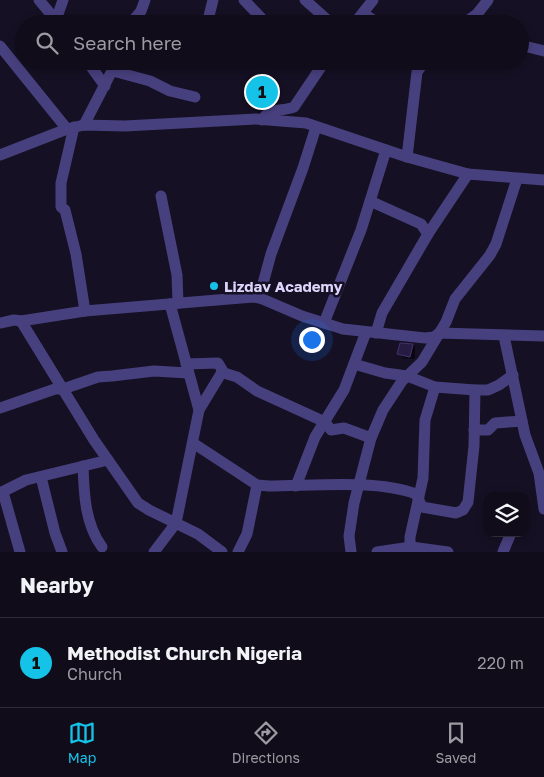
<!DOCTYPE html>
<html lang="en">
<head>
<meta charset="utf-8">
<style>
	body { margin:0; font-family:"Golos Text",sans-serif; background:#191523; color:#f1f3f6 }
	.controls { position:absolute; right:15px; bottom:15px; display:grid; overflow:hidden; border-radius:10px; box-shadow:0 2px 8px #0003 }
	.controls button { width:45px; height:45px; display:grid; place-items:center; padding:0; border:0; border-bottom:1px solid #302c39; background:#100c1a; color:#f1f3f6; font:25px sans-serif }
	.you { position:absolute; left:311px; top:339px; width:18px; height:18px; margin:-12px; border:4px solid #fff; border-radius:50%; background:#1a73e8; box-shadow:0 0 0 8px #1a73e833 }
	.badge { display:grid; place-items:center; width:32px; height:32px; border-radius:50%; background:#15c3e8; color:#111; font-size:16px; font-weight:700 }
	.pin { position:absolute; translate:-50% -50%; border:2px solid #fff; box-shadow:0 1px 5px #0006 }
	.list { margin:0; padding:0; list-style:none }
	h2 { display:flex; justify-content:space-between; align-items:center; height:65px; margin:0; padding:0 20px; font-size:21px }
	h2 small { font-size:16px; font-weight:400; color:#9c9ba2 }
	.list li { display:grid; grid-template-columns:32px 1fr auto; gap:15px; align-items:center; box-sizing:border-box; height:90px; padding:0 20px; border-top:1px solid #302c39 }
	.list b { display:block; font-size:19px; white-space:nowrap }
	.list p { margin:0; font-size:16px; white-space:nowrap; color:#9c9ba2 }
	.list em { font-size:16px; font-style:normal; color:#9c9ba2 }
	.icon { flex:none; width:28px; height:28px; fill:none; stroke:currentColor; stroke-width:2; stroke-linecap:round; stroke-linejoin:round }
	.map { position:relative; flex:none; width:544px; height:552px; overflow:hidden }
	.search { position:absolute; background:#100c1a; box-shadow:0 2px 8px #0003; left:15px; right:15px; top:15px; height:55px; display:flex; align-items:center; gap:12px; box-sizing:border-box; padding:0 18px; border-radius:28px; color:#9c9ba2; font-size:19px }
	.sheet { height:155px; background:#100c1a }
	nav { display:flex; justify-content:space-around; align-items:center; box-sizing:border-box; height:70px; border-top:1px solid #302c39; background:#100c1a; font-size:14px; color:#9c9ba2 }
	nav a { display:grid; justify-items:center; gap:2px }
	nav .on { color:#15c3e8 }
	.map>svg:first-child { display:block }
	.building { fill:#281e42; stroke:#42326c; filter:url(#shadow) }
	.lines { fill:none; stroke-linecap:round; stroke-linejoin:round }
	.minor { stroke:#47407e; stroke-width:11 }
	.poi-dot { fill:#15c3e8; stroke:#151023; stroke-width:2 }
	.labels { text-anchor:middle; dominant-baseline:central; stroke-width:5; stroke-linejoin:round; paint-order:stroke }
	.poi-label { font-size:15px; font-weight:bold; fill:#ddd6fb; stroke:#151023; text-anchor:start }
</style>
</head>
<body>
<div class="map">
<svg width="544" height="552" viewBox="0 0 544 552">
	<defs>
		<filter id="shadow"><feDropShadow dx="5" dy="3" stdDeviation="1" flood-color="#0009"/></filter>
	</defs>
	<rect width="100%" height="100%" fill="#151023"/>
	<path class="building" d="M400,343l13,1 -3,13 -13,-3z"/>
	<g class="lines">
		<g class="minor">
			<path d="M39,0l20,24"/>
			<path d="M244,0l23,24"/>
			<path d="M305,0l27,24"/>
			<path d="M363,13l16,11"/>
			<path d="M56,20l7,-20"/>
			<path d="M130,24l11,-13 4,-11"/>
			<path d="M207,24l6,-24"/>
			<path d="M354,24l19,-24"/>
			<path d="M463,24l14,-10 11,-14"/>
			<path d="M520,45l24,6"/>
			<path d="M0,46l67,83"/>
			<path d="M87,61l18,25"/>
			<path d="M113,71l37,10 20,10 25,6"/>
			<path d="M262,120c8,-13 20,-8 32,-13l31,-46"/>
			<path d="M84,125l33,-64"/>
			<path d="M74,127l-13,56v24l4,3 11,44 9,57"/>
			<path d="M0,155l67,-26 17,-4 41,1 131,-7 50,4 101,34 61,17 76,6"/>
			<path d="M407,157l10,-85 8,-11"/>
			<path d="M161,196l16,79 1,28"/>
			<path d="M370,201l51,23 7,10"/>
			<path d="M259,298l12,-44 32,-86 13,-41"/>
			<path d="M21,321l73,119 44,63 11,7 49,24 24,18"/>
			<path d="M0,323l14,-3 7,1 64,-10 168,-14 7,1 42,18 41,13 82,9 9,-1 5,-4 105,3"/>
			<path d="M324,323l37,-93 25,-80"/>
			<path d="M376,333l6,-20 46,-79 40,-60"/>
			<path d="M504,336l21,99 14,38 5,36"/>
			<path d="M186,364l32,-1 6,10 13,4 20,14 68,31 6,8 13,-2 27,10"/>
			<path d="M354,364l31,9 22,3 28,11 40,3h13l11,-5 14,-10"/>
			<path d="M0,408l55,-19h8l35,-12 14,-1 42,-5 34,2"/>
			<path d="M199,410l23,-38"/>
			<path d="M474,430h14l7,-7 27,-2"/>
			<path d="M193,443l64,42 12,1c42,0 107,-7 147,8l6,13 34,6 7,-3 5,-8 6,-56 1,-56"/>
			<path d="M83,466c1,28 2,58 19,81"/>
			<path d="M41,477l14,56 7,19"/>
			<path d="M296,486l19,-49 29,-47 22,-58"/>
			<path d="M3,492l17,60"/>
			<path d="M0,493l26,-13 82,-20"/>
			<path d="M154,552l22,-29 23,-113 -29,-106"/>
			<path d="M238,552l9,-18 10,-49"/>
			<path d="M351,552l-2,-16 5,-33 17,-65 12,-28 19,-29 20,-19 24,-40 9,-23 35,-44 6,-11 21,-65"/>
			<path d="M377,552l34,-5 37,5"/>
			<path d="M410,552v-15l13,-59 2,-58 10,-33"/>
			<path d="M503,552l8,-19"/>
		</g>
	</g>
	<circle class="poi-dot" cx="214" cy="286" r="5"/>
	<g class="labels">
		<g class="poi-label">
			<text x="224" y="286">Lizdav Academy</text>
		</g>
	</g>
</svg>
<div class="controls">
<button><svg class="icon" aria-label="layers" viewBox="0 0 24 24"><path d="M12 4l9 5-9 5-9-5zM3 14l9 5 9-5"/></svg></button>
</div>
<div class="you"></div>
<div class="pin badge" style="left:262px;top:92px">1</div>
<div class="search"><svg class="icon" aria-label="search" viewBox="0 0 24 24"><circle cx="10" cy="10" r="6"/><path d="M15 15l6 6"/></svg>Search here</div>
</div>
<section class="sheet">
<h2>Nearby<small></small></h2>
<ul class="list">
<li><span class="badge">1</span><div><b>Methodist Church Nigeria</b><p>Church</p></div><em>220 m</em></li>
</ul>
</section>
<nav>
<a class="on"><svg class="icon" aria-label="map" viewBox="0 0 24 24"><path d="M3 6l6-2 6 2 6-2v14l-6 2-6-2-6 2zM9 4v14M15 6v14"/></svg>Map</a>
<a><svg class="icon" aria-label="directions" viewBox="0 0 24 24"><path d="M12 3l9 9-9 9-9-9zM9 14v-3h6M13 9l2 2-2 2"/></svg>Directions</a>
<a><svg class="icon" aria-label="saved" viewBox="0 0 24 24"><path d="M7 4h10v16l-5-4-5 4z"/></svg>Saved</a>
</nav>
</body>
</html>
